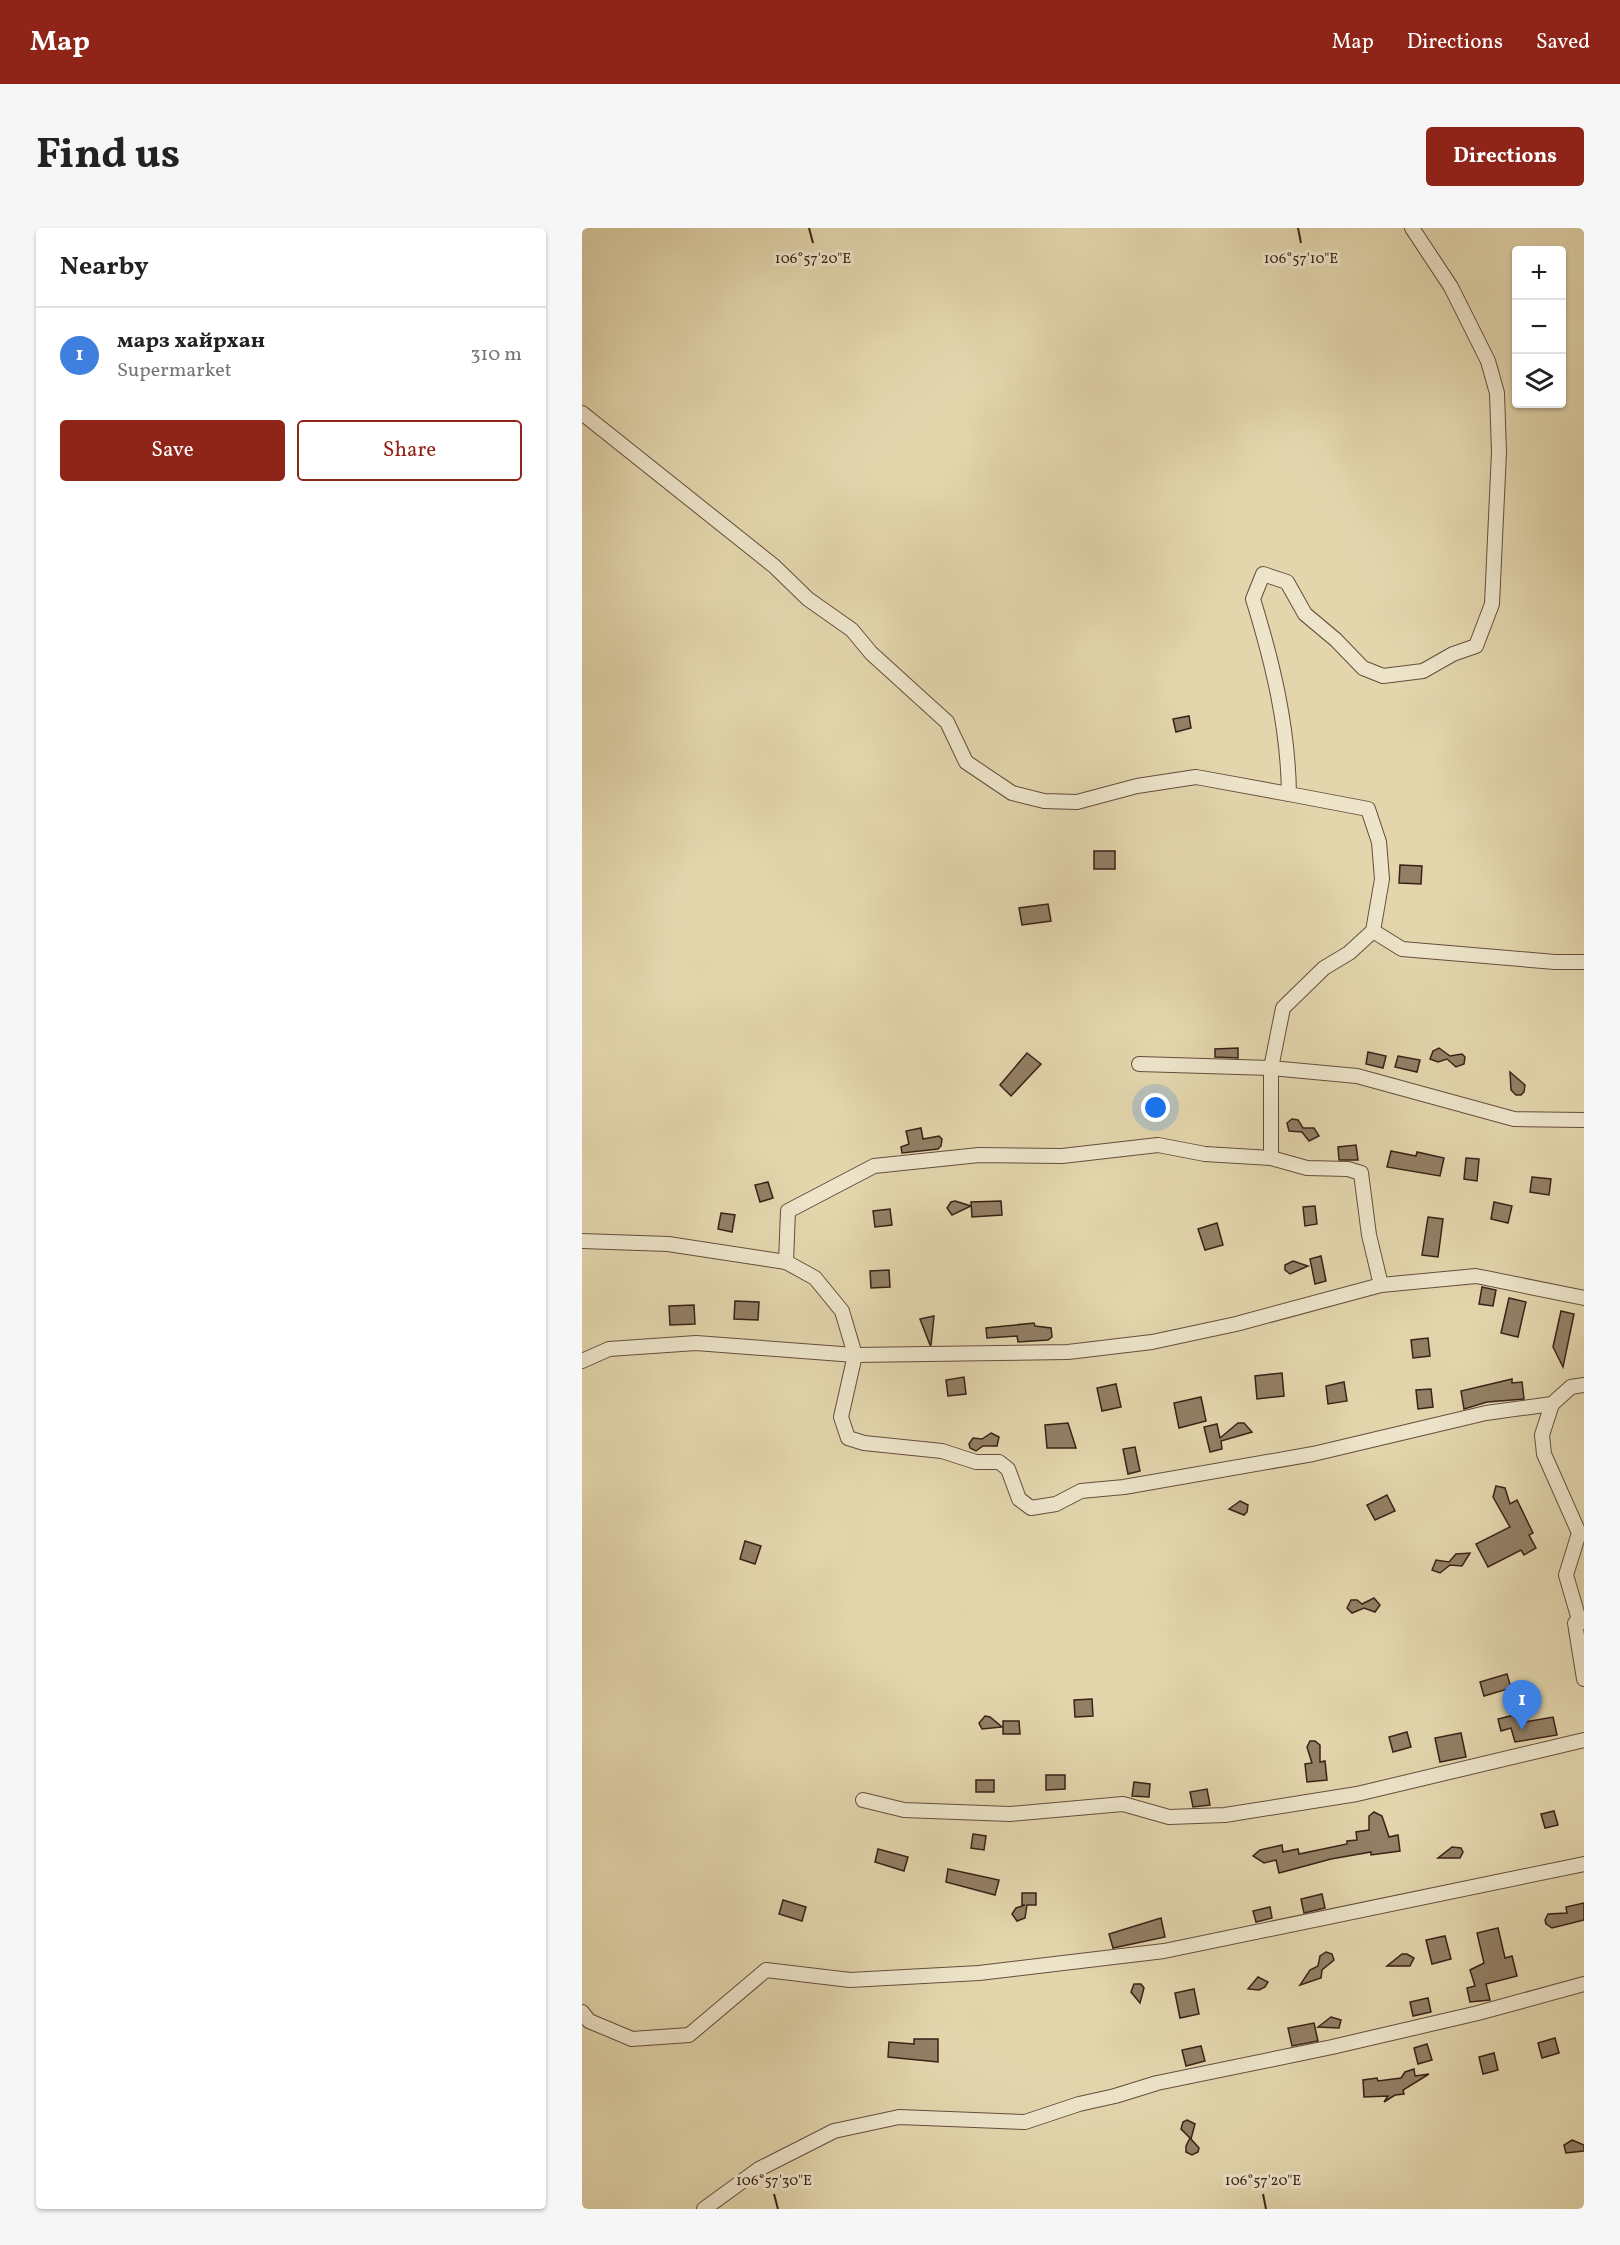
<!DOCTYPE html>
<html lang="en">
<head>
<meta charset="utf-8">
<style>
	body { margin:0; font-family:Vollkorn,serif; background:#f6f6f6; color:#222 }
	.controls { position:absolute; right:18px; top:18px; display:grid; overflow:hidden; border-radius:6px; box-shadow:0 2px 4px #0004 }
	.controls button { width:54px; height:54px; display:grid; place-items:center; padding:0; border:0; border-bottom:2px solid #e0e0e0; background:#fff; color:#222; font:30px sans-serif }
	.you { position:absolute; left:574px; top:880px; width:21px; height:21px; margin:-15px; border:4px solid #fff; border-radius:50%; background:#1a73e8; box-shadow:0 0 0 9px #1a73e833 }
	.badge { display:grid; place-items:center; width:39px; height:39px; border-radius:50%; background:#8f2418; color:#fff; font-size:20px; font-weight:700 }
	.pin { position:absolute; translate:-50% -50px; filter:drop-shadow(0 2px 3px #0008) }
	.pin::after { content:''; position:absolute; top:32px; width:21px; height:18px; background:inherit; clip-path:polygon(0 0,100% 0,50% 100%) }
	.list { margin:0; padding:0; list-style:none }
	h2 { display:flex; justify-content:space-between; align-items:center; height:78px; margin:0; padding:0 24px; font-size:26px }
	h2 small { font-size:20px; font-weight:400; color:#767676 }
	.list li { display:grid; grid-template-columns:39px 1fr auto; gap:18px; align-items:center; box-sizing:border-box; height:96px; padding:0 24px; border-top:2px solid #e0e0e0 }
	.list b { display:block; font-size:22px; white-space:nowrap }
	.list p { margin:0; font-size:20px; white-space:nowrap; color:#767676 }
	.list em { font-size:20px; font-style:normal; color:#767676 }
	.actions { display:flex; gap:12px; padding:18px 24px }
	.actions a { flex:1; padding:14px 0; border:2px solid #8f2418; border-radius:6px; text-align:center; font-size:21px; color:#8f2418 }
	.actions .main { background:#8f2418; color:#fff }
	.icon { flex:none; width:33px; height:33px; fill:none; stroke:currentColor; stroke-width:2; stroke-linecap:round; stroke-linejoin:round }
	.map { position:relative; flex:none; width:1002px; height:1981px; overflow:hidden; border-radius:6px }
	header { display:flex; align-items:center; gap:36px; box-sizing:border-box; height:84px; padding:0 30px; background:#8f2418; color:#fff }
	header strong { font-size:28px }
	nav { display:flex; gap:33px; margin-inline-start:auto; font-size:21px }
	.intro { display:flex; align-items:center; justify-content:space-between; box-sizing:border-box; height:144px; padding:0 36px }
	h1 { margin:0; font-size:42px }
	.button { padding:15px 27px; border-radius:6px; background:#8f2418; color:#fff; font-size:21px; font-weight:700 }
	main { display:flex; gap:36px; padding:0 36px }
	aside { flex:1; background:#fff; border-radius:6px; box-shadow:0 2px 4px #0004 }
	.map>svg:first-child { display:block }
	.building { fill:#927f65; stroke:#3a2117; stroke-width:1.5 }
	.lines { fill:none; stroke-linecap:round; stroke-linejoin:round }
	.minor-casing { stroke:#644e3c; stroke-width:16 }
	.minor { stroke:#ede4ca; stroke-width:14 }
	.ticks { fill:none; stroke:#3a2117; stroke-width:2 }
	.ticks-label { font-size:15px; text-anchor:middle; fill:#3a2117; stroke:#ede4ca; stroke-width:6; stroke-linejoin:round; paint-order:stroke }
</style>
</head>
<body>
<header>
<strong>Map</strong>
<nav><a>Map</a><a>Directions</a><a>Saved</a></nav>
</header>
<div class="intro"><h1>Find us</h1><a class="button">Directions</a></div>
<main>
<aside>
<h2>Nearby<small></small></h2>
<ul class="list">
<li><span class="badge" style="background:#3f7fe0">1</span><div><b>марз хайрхан</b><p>Supermarket</p></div><em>310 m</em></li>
</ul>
<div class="actions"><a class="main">Save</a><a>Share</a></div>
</aside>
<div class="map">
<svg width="1002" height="1981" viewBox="0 0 1002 1981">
	<rect width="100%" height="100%" fill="#e3d6ad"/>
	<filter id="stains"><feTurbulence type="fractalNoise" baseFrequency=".00333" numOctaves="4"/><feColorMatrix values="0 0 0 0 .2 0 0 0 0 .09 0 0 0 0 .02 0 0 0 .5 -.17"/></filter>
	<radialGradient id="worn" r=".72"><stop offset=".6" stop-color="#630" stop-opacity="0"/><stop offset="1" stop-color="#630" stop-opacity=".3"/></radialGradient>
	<g class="building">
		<path d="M607,488l2,12 -15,4 -3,-13z"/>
		<rect x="512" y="623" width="21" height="18"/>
		<path d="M818,637l22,1 -1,18 -22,-1z"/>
		<path d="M466,676l3,17 -29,4 -3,-17z"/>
		<path d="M656,820v10l-23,-1v-8z"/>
		<path d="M857,820l11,8 12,-2 3,3 -1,7 -8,3 -9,-8 -9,3 -8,-3 3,-8z"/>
		<path d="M786,824l18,4 -3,12 -17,-4z"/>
		<path d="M445,825l14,11 -30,32 -11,-11z"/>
		<path d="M816,828l22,4 -3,12 -22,-5z"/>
		<path d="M928,844l15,13 -1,7 -3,3h-5l-5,-5z"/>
		<path d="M710,891l6,1 5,8h11l5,8 -10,5 -7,-9 -13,-1 -2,-8z"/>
		<path d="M339,900l2,11 16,-3 3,3 -1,7 -3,3 -36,4 -1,-6 8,-3 -3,-13z"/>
		<path d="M774,917l2,15h-19l-1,-13z"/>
		<path d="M809,923l25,5 1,-4 27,6 -4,18 -53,-9z"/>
		<path d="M884,930l13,1 -2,22 -13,-2z"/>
		<path d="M950,949l19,2 -2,16 -19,-3z"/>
		<path d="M186,954l5,16 -13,4 -5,-17z"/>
		<path d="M373,973l16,5 -19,9 -5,-7 4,-6z"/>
		<path d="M419,973l1,14 -30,2 -1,-15z"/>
		<path d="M912,974l18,4 -4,17 -17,-4z"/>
		<path d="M733,978l2,18 -12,2 -2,-19z"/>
		<path d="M308,981l2,16 -17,2 -2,-16z"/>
		<path d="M139,985l14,2 -3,17 -14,-3z"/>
		<path d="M846,989l15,2 -5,38 -16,-2z"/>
		<path d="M635,995l6,22 -18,5 -7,-21z"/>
		<path d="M739,1028l5,25 -11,3 -5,-25z"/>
		<path d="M711,1033l15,5 -18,8 -5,-4v-5z"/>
		<path d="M307,1042l1,17 -19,1 -1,-17z"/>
		<path d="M900,1059l14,3 -3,16 -14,-2z"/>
		<path d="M927,1070l17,4 -8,35 -17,-4z"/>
		<path d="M153,1073l24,1 -1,18 -24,-1z"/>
		<path d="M112,1077l1,19 -25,1 -1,-19z"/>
		<path d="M979,1083l13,3 -11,53 -10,-20z"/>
		<path d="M352,1088l-3,29h-1l-10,-26z"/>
		<path d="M452,1095l1,3 16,2 1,9 -4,3 -30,2 -1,-6 -30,2 -1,-10z"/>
		<path d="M846,1110l2,18 -17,2 -2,-18z"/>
		<path d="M700,1145l2,23 -27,3 -2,-23z"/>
		<path d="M382,1149l2,17 -18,2 -2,-16z"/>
		<path d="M930,1151v4l10,-1 2,17 -37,3 -23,7 -3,-18z"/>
		<path d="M762,1154l3,19 -19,3 -2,-18z"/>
		<path d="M534,1156l5,23 -19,4 -5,-23z"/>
		<path d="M849,1161l2,18 -15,2 -2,-19z"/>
		<path d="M619,1169l5,24 -27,7 -5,-25z"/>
		<path d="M486,1195l8,25h-29l-2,-23z"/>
		<path d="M656,1195h6l8,9 -31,9 1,8 -12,3 -6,-25 13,-3 3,14z"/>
		<path d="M409,1205l8,4 -2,9h-14l-7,5 -6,-3 -1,-4 4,-6 9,1z"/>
		<path d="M553,1219l5,24 -12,3 -5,-25z"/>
		<path d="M914,1258l9,2 5,16 7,-4 16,33 -4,2 7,13 -12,7 -3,-5 -33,17 -12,-23 34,-17 -17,-30z"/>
		<path d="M805,1267l8,16 -20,9 -8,-15z"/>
		<path d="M658,1273l8,4 -1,7 -3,3 -15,-6z"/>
		<path d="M163,1313l16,5 -6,18 -15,-5z"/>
		<path d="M888,1325l-8,13 -12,-1 -10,8 -8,-3 4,-10 13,2 7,-8z"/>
		<path d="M792,1370l6,7 -5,7 -11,-4 -12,5 -5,-5 4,-8h6l5,4z"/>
		<path d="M925,1446l4,14 -27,8 -4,-14z"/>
		<path d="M510,1471l1,17 -18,1 -1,-17z"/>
		<path d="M940,1485l3,9 28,-5 4,18 -42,7 -4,-14 -10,3 -3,-12z"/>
		<path d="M403,1488l5,1 12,10 -20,2 -3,-6z"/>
		<path d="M421,1493h16l1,13h-17z"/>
		<path d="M825,1504l4,15 -18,5 -4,-15z"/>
		<path d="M879,1505l5,24 -26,5 -5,-24z"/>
		<path d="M728,1513h5l5,4v17l5,-1 2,19 -20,2 -2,-18 7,-1 -5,-16z"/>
		<path d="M464,1547h19v14l-19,1z"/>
		<rect x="394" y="1552" width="18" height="12"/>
		<path d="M552,1554l16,2 -1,13 -17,-1z"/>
		<path d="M625,1561l3,16 -17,2 -3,-15z"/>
		<path d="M972,1583l4,14 -13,3 -4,-14z"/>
		<path d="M792,1584l8,4 7,21 9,-2 2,16 -29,4v-3l-40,7 -52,14 -3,-13 -12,3 -11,-7 7,-6 22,-5 1,7 15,-3 1,5 48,-10v-3l10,-1 -1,-8 13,-2v-14z"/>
		<path d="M391,1606l13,2 -2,14 -13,-2z"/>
		<path d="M870,1619l9,1 2,4 -3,6h-22z"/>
		<path d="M296,1621l30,8 -4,14 -29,-9z"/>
		<path d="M366,1641l51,11 -4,15 -49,-13z"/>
		<path d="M440,1665h14v12h-9l-2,13 -8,3 -5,-7 4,-6 9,-3h-3z"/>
		<path d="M740,1666l3,14 -21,5 -3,-14z"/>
		<path d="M201,1672l23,7 -4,14 -23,-7z"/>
		<path d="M1002,1675v17l-32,8 -6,-4 -1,-4 3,-6 19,-1 -1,-6z"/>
		<path d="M688,1679l2,11 -16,4 -3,-11z"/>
		<path d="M579,1690l4,19 -52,11 -4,-14z"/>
		<path d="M916,1700l7,30 7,-2 5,20 -31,8 4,16 -20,2 -3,-14 8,-2 -5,-16 14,-7 -7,-30z"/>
		<path d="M863,1708l6,23 -19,5 -6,-24z"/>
		<path d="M744,1724l6,2 2,6 -12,10 -1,8 -21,7 10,-15 8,-4 2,-10z"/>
		<path d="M820,1726h5l7,4 -4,8h-23z"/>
		<path d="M676,1749l10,5 -3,5 -6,3 -11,-1z"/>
		<path d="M552,1756h7l3,4 -4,15 -9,-11z"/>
		<path d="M612,1761l5,25 -19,4 -5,-25z"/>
		<path d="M846,1770l3,14 -18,4 -3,-14z"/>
		<path d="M749,1789l10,3 -2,8 -21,-1z"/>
		<path d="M732,1795l4,18 -26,5 -4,-18z"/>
		<path d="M973,1810l4,15 -17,5 -4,-15z"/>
		<path d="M332,1811h24v23l-50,-5 1,-15 25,2z"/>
		<path d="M845,1816l5,16 -14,4 -4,-16z"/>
		<path d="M619,1818l4,15 -19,5 -4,-16z"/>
		<path d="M912,1825l4,17 -15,4 -4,-17z"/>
		<path d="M832,1841l1,7 14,-2 -26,16 1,4 -9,1 -11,7 4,-6 -24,1 -1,-17 14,-2 1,3 23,-3 4,-6z"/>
		<path d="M605,1892l8,4 -4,15 8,9 -1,4 -6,3 -6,-3v-6l4,-8 -9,-9 2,-7z"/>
		<path d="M990,1912l12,5v6l-18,2 -2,-8z"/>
	</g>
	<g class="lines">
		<g class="minor-casing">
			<g id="minor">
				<path d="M0,185l192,153 34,33 44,31 19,23 76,69 19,40 46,31 32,8 33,1 60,-16 59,-9 93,17"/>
				<path d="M791,703l29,18 153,13h29"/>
				<path d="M557,836l132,4 86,8 157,43 70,1"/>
				<path d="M689,930l36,10 41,1 13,4 8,62 12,50"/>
				<path d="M0,1013l86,3 118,18 29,16 27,33 13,44 -14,62 7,21 16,5 78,8 34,11h23l9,7 11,30 12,9 25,-4 25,-13 43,-4 189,-33 173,-41 66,-9 19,-17 13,-2"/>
				<path d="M204,1034l2,-51 86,-45 105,-11 83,1 96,-11 47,9 66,4v-90l12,-60 41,-40 25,-15 24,-22 9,-52 -3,-37 -11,-33 -79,-15c-1,-68 -16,-130 -36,-195l10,-25 24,8 18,32 31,26 27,28 20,8 40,-5 30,-17 23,-8 16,-42 7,-152 -2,-59 -9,-32 -37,-74 -39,-59"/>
				<path d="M0,1133l27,-12 87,-6 159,12 213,-3 84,-10 84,-18 145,-39 95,-9 108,22"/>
				<path d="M970,1176l-10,31 2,19 35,79 -13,42 14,48"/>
				<path d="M1002,1394l-9,1 9,56"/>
				<path d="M281,1572l41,10 106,4 113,-10 46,13 56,-2 132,-21 227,-54"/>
				<path d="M0,1784l7,9 43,18 57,-4 77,-65 84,10 129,-7 185,-22 420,-87"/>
				<path d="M122,1981l55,-40 75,-38 65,-14 126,5 54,-18 36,-8 42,-13 175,-36 146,-34 106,-29"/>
			</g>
		</g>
		<use href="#minor" class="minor"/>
	</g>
	<path class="ticks" d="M227,0l4,15M716,0l3,15M192,1966l4,15M681,1966l3,15"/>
	<g class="ticks-label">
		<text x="231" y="35">106°57'20"E</text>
		<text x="719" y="35">106°57'10"E</text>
		<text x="192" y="1957">106°57'30"E</text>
		<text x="681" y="1957">106°57'20"E</text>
	</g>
	<rect width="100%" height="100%" filter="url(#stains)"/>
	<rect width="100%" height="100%" fill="url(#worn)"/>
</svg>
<div class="controls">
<button>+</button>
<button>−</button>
<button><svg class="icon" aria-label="layers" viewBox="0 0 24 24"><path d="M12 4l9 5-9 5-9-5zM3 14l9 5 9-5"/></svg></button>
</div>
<div class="you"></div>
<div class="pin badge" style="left:940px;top:1502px;background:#3f7fe0">1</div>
</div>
</main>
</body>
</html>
